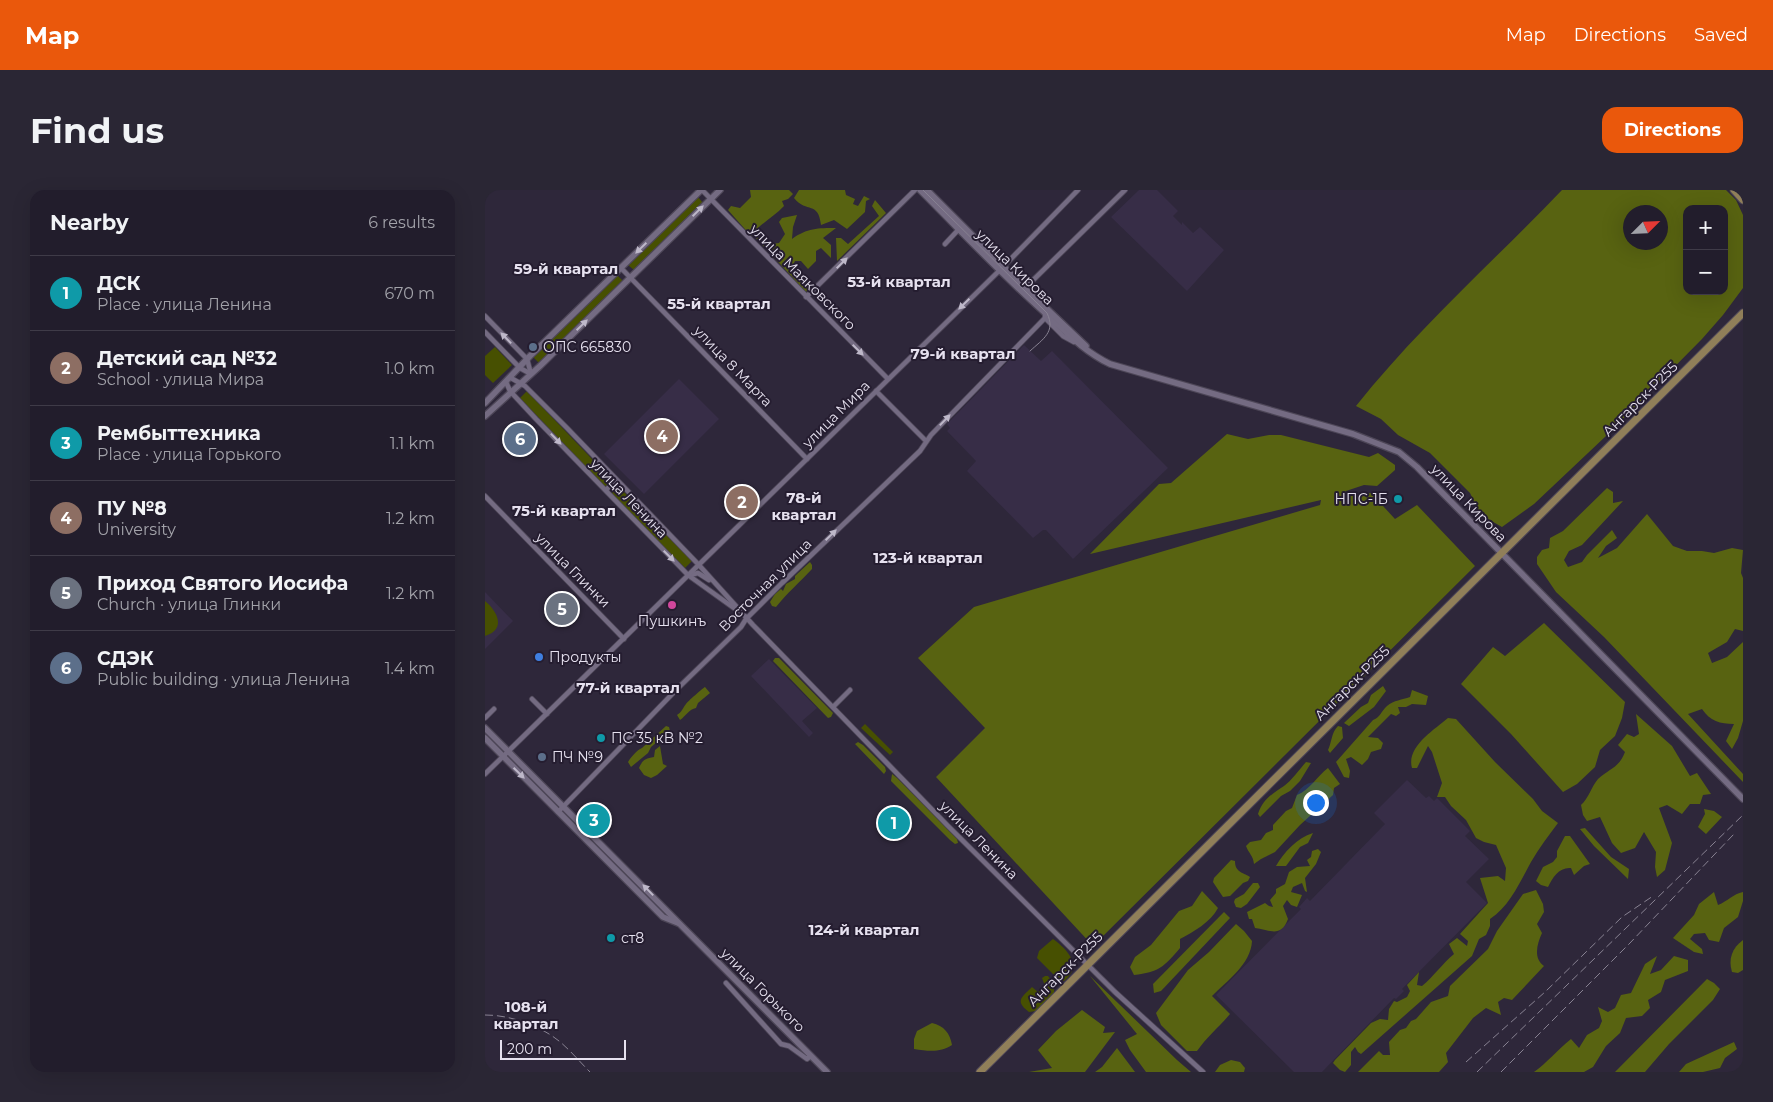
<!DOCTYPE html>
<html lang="en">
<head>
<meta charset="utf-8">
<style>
	body { margin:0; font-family:Montserrat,sans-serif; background:#2a2634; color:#f1f3f6 }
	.controls { position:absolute; right:15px; top:15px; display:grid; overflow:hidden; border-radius:10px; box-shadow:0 5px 20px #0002 }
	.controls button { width:45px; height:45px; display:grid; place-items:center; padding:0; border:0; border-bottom:1px solid #3f3b48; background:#221d2c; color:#f1f3f6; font:25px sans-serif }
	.compass { position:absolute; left:1138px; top:15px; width:45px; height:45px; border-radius:50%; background:#221d2c; box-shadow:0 5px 20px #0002; rotate:66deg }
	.scale { position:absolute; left:15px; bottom:12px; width:126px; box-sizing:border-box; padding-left:5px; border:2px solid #e6e1ef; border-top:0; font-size:14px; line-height:18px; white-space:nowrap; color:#e6e1ef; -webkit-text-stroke:4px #251d30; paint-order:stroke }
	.you { position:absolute; left:830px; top:612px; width:18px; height:18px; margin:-12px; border:4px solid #fff; border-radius:50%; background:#1a73e8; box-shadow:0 0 0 8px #1a73e833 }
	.badge { display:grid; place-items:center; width:32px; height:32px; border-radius:50%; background:#ea580c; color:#fff; font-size:16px; font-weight:700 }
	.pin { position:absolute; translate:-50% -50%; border:2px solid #fff; box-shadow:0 1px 5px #0006 }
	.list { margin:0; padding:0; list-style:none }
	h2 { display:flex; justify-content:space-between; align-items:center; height:65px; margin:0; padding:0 20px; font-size:21px }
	h2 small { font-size:16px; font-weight:400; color:#a2a2a9 }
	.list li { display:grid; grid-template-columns:32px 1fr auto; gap:15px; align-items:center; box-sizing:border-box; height:75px; padding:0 20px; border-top:1px solid #3f3b48 }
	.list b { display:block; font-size:19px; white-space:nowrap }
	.list p { margin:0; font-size:16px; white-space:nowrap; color:#a2a2a9 }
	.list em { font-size:16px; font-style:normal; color:#a2a2a9 }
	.map { position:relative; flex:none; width:1258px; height:882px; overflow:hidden; border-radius:15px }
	header { display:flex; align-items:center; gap:30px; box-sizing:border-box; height:70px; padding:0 25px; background:#ea580c; color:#fff }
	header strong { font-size:24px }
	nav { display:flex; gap:28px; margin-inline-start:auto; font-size:18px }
	.intro { display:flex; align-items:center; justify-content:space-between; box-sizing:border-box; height:120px; padding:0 30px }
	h1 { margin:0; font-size:35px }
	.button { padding:12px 22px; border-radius:15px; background:#ea580c; color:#fff; font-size:18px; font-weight:700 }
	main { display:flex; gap:30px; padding:0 30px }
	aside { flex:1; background:#221d2c; border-radius:15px; box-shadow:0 5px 20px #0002 }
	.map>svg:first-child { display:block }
	.built { fill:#372d47 }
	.green { fill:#475001 }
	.forest { fill:#586311; fill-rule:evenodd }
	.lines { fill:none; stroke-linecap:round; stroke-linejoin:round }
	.minor-casing { stroke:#4d4657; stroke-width:6 }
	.tertiary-casing { stroke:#4d4657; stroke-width:8 }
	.primary-casing { stroke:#4d4657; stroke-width:9 }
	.minor { stroke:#746b82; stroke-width:4.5 }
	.tertiary { stroke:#746b82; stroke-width:5.5 }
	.primary { stroke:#907f59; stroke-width:7 }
	.tram { stroke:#898393; stroke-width:1 }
	.rail { stroke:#898393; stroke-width:1; stroke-dasharray:8 4; stroke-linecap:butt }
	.oneway { fill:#beb8c9 }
	.service-dot { fill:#5c6f8a; stroke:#251d30; stroke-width:2 }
	.culture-dot { fill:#0f9aa8; stroke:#251d30; stroke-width:2 }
	.hotel-dot { fill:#d1479c; stroke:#251d30; stroke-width:2 }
	.shop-dot { fill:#3f7fe0; stroke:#251d30; stroke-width:2 }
	.labels { text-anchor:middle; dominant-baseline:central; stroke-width:4; stroke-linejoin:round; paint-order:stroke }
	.street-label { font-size:14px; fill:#e6e1ef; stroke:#251d30 }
	.poi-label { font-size:14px; fill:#e6e1ef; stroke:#251d30; text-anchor:start }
	.neighbourhood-label { font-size:15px; font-weight:bold; fill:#e6e1ef; stroke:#251d30 }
</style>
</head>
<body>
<header>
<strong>Map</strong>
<nav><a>Map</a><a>Directions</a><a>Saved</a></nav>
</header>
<div class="intro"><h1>Find us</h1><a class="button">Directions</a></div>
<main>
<aside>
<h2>Nearby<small>6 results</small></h2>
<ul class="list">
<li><span class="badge" style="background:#0f9aa8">1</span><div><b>ДСК</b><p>Place · улица Ленина</p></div><em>670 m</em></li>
<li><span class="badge" style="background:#8d6e63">2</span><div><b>Детский сад №32</b><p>School · улица Мира</p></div><em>1.0 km</em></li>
<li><span class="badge" style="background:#0f9aa8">3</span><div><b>Рембыттехника</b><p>Place · улица Горького</p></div><em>1.1 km</em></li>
<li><span class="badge" style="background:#8d6e63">4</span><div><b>ПУ №8</b><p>University</p></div><em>1.2 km</em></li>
<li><span class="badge" style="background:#6b7280">5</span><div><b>Приход Святого Иосифа</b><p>Church · улица Глинки</p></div><em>1.2 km</em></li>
<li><span class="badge" style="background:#5c6f8a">6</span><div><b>СДЭК</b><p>Public building · улица Ленина</p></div><em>1.4 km</em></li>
</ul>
</aside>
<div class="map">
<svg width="1258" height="882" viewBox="0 0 1258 882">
	<rect width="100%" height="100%" fill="#2e273a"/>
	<g class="built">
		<path d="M654,0h18l21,21 -5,5 9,9v-3l11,11 7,-6 24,23 -37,41 -76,-74z"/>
		<path d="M539,155l17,16 11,-10 116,117 -95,91 -27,-29h-3l-10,8 -66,-67 9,-10 -29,-30 3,-3 -3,-4z"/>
		<path d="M194,189l40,40 -75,75 -40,-40z"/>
		<path d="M0,402l28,29 -28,28z"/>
		<path d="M284,469l48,49 -15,13 11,12 -4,4 -58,-61z"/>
		<path d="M922,590l19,18 3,-2 5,5 3,-3 33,33 -5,5 24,23 -23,23 21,21 -85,86 2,2 -8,8 -2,-1 -72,74h-28l-78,-77 85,-86 -2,-2 8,-9 3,3 75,-77 -11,-11z"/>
	</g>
	<g class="green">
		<path d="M213,7l5,6 -69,67 -6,-5z"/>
		<path d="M132,85l6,6 -84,82 -6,-6z"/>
		<path d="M10,157l17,18 -19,18 -8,-8v-19z"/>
		<path d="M42,201l85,89 -7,7 -85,-89z"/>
		<path d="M132,295l75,76 -7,7 -75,-76z"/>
		<path d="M0,411c12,10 22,28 0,35z"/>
		<path d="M380,534l28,28 -3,3 -29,-27z"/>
		<path d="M568,749c15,11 30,27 11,42h-4l-23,-23 2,-7z"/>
		<path d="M560,786h3l6,8v9l-18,18 -7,1c-15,-11 -7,-15 3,-25l6,5 7,-6 -3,-8z"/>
	</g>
	<g class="forest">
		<path d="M265,0h39l4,4 -5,5 -6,2 2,5c-10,11 -25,18 -33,30l-23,-26 3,-4 9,2 11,-11z"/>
		<path d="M314,0h46l1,5 9,4 -2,5 5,2 6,-10 6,3 -4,2 -1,11 -18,17 -13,-9 -13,5c-3,-25 -14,-11 -27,-27z"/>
		<path d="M1077,0h164l10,10 7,15v73l-20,27 -21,24 -96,97 -72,68 -32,23 -21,-12 -11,-22 -40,-40 -32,-18 -17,-16 -25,-13c62,-78 137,-144 206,-216zM1202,19h37v82h-37zM1176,22v30h-30v-30z"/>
		<path d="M390,10l11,13 -49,48 -1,-23h5l7,6 31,-28 -7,-10z"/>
		<path d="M312,25l-4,12 -1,12c15,-11 26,-11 44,-11l-13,10 8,7v13l-10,-10 -5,3v10l-8,8 -7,-8h-6l-4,8 18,19 -3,4 -51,-55 4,-8 12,15 8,-1 6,-9 -6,-12 3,-4z"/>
		<path d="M742,244l21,5 21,-4h12l88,22 9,-4 17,12v5l-18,16 -13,-1 -18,6 -2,6 27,-4 24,26 22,-14 58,61 -382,380 -157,-169 49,-49 -67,-70 56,-51 346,-102 1,-5 -231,54 69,-70 12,-1z"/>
		<path d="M1122,298l6,4v11l10,-2 -41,44 -13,6 -5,9 4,7 14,-5 5,-7 25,-25 5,8 -11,8 -8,12 19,-10 30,-34 26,32 14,5h15l12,2 18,-5 11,2 -2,23 2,5v53l-8,-2 -8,13 -19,11 4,10 15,-6 16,-15v79l-5,17 -6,11 -6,-8 8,-17c-14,0 -24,-3 -32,-15l-14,5 55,60v8l-139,-145 -48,-45 -19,-28v-7l5,-7 7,-2 1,-10 13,-7z"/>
		<path d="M325,372l2,3v4c-12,13 -25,24 -36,38l-4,-1 -2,-4 5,-8 6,-5 2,2 3,-7 9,-5v-3z"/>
		<path d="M1059,433l81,79 -3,16 -7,18 -15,14 -5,17 -18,17 -14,8 -52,-58 -50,-50 32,-37 12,9z"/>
		<path d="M290,468h4l54,55 -2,4 -3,1 -52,-54 -3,-3z"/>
		<path d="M898,496l3,5 -12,16 -25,19 -5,-3 17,-16 7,-4 3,-8z"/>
		<path d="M220,497l5,6 -12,10 -2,5c-7,1 -10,8 -16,12l-3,-5c5,-3 5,-6 9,-11 1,-2 17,-16 19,-17z"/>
		<path d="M927,500l16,6 -2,9 -14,-1 -6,3h-8l2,6 -4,3 -5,-2 -23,23 10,1 5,5 -2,6 -10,3 -3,7 -6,6 -11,-8 -5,2 4,12 -1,7 -5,-1 -8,-15 37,-42c8,-3 8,-9 14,-14 7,-6 15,-6 23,-9z"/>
		<path d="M1151,524l36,32 18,30 7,-3 14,21 -8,1 -3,9h-10l-8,10 -15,-9 -8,3 13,35 -7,27 -8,7 -2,-10 1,-15 -12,-20 -9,16 -14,5 -9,-10 -12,-26 -13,4 -4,-6 -2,-10c8,-7 10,-18 17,-26 12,-11 21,-11 27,-27l-7,-7 9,-11 7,3 5,-3z"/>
		<path d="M963,528l8,1 39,43 38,37 9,12 16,12c-9,12 -19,25 -27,39 -11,20 -21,44 -41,57v7l-4,9 -7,4 -7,17 -111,98 -3,-2 -3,-5 -4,5v13l-6,7 -5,-2 -7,-7 2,-3 36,-37 9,-4 8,1 1,-11 5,-8 3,1 10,-5 3,-6 -3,-6 12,-13 -2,13 5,1c12,-10 20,-22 32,-32l-5,-10 8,-6 10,8 1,-5 -8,-7 28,-31 -8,-25 18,-2 7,5 1,-13 -10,-23 -12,-3 -8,-4 -10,-18 -15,-14 -6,-9h-8l5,-14 -10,-31 -4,-6 -11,22h-5c-6,-21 22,-38 36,-50z"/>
		<path d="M181,536l3,1 1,4 -19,16 -3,6 -17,14 -3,-5c3,-5 9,-12 14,-14z"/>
		<path d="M853,536l4,1 1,11 -13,15 -2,-3c4,-8 3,-17 10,-24z"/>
		<path d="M373,552l5,3 22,22 1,4 -2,3 -27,-28 -2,-2z"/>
		<path d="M175,556l3,18 4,2 -10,9 -6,3 -7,-3 -5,-7c4,-9 6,-9 15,-11l1,-7z"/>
		<path d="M821,572l5,1 -11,18 -10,10 -9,5 -21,21 -2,-3c5,-15 14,-20 26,-28 7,-5 16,-17 22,-24z"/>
		<path d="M843,578l12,16 -6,4 -1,7 -33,30 -25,27 -14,7 -7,5c-1,-9 -5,-10 -8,-18l4,-4 11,-2 5,-7 7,-3v-5l13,-14 6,-3 5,-13c13,-5 20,-19 31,-27z"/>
		<path d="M407,584l5,4 60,61 1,4 -3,1 -5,-4 -59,-59z"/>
		<path d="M1219,619l10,2 8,6 -16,17 -8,-7 7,-13z"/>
		<path d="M1100,638l26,29 18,12 -1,10 -34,-33 -14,-17z"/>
		<path d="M828,643l-5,10 -8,4 -14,19h-10c8,-14 21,-28 37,-33z"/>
		<path d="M1080,646h5l20,28 -6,2 -10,9 -3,-7c-12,-1 -18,9 -23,19l-7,-2 -5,-4 7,-14 10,-5 4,-5v-6z"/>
		<path d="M833,659l3,3 -5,12 -11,14 2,14 -2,-1 -3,-8 -9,4 -2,5 11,3 -5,12 -6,-2 -4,-5 -4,6 5,13c-7,19 -18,11 -33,9l-3,-9h-3l-2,-7 18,-9 4,3 4,1 -3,-7 6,-7v-4l9,-5 4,-12 8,-5 13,-1 -3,-6 4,-3 1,-6z"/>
		<path d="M746,670l4,1c0,11 7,11 15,16l-2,4 -5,2 -13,13 -7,1 -10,-15 1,-4z"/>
		<path d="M768,693h5l2,4 -13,17 -6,4 -5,-1 -2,-5 1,-3 9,-5z"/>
		<path d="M1051,700l7,14 1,8 -7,12 5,9c-5,11 -9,25 2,33l-32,34 -8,-2 -6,4 3,13 -15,-7 -13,10 -27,35 2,9 -9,10h-81l21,-21 4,4h7l-1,-13 11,-12 6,-2 5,-7 5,-2 15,-17 17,-6 2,-10 38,-37 9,-18 26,-37z"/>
		<path d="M717,701l16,17c-7,14 -25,24 -38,31v9c-16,19 -21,24 -46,27l-4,-8 5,-10 16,-12 28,-34 13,-5z"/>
		<path d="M1229,702l4,13c10,-4 15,-11 25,-13v9l-5,16 -14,11 -5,14 -10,-2 -4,-7 -11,1 -4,5 12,10 1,5 -9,-2 -21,-14 21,-23 5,-11z"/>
		<path d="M739,722l6,6 -69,73 -7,2 -1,-9z"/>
		<path d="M751,734l8,7 8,10c-1,23 -25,40 -40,55l18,18c-11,13 -23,23 -33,37h-10l-26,-26 -5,-12 32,-43 21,-18z"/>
		<path d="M1258,750v30l-5,3 -6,-1c-4,-13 0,-24 11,-32z"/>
		<path d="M1172,766l-7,18 11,-4 13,-14 14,4v11l-23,9 -4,12 -13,8 2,8 -8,8 -16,2 -6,15 -14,13 -13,21 -9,5h-50c14,-10 23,-22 37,-33l8,9 8,-13 12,-7 3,-7 -4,-14 10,5 7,-4 6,-13 10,-2 14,-29z"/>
		<path d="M605,786l87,84 14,12h-45l-16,-22 -5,-10 12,-6z"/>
		<path d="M1222,789l7,4 6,6 -7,11 -44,44 -24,28h-30z"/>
		<path d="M597,820l23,17 -2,6 12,-1 -30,40h-56l23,-4 -14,-18 18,-19z"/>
		<path d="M447,833c12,3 18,10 20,22 -12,8 -24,6 -38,4v-10l3,-8z"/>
		<path d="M1249,852l3,7 -12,9 -5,10 -17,4h-24l7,-8z"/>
		<path d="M632,858l18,24h-40l7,-5z"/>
		<path d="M746,870l9,2 5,6 -1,4h-29l5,-7z"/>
	</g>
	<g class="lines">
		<g class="minor-casing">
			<g id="minor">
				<path d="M217,0l186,189"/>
				<path d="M460,54l14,-15"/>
				<path d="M136,78l186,191"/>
				<path d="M539,99l101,-99"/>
				<path d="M321,107l109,-107"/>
				<path d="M0,126l42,43 4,15"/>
				<path d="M560,128l18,18 11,6"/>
				<path d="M0,142l35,36 11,6"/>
				<path d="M26,188l14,8 42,42 131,136 55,61 195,201 167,166 88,80"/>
				<path d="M21,192l4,9 26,28 152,156 46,33"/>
				<path d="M391,201l50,50"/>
				<path d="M121,300l10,-10"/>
				<path d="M0,306l139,143"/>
				<path d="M205,385l8,-2 11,7"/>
				<path d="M47,509l15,15"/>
				<path d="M348,517l17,-17"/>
				<path d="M0,528l9,-9"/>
				<path d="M0,584l517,-506 76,-78"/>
				<path d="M73,622l119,-123 64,-62 5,-8 36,-36 138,-132 11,-16 114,-117v-6"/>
				<path d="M241,793l55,61 8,2 18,13 4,-3"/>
			</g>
		</g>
		<g class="tertiary-casing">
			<g id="tertiary">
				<path d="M435,0c41,41 80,83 124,122 21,19 39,39 66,52l243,70 46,18 18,15 326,332"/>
				<path d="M442,0l98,98 61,58"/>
				<path d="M0,213l45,-47 171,-166"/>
				<path d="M0,226l55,-50 180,-176"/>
				<path d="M0,538l342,344"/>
				<path d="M0,548l178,179 15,6"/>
			</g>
		</g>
		<g class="primary-casing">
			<g id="primary">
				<path d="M1249,0l9,10"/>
				<path d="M495,882l763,-759"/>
			</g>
		</g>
		<use href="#minor" class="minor"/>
		<use href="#tertiary" class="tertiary"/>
		<use href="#primary" class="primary"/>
		<path class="tram" d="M438,0l124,123c9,19 -4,26 -17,38"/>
		<g class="rail">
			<path d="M0,825c25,0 54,10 74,26 11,9 21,21 31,31"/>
			<path d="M981,872l79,-70 77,-75 31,-21"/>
			<path d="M992,882l266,-257"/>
			<path d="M1016,882l129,-129 104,-109"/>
		</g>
	</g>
	<defs><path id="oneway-solid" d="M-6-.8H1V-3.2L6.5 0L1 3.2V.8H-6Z" transform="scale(1.25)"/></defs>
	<g class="oneway">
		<use href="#oneway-solid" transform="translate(213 21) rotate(-44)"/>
		<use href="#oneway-solid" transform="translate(156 58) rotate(136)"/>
		<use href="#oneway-solid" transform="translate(357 73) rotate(-45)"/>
		<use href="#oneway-solid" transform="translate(479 114) rotate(136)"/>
		<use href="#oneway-solid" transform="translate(97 135) rotate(-44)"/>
		<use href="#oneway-solid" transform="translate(21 148) rotate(-134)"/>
		<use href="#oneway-solid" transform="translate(373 160) rotate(45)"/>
		<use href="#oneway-solid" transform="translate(460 230) rotate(-46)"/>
		<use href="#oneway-solid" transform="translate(71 249) rotate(46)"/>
		<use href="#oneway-solid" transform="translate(346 345) rotate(-44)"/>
		<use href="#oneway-solid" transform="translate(184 366) rotate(45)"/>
		<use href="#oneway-solid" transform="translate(34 583) rotate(44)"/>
		<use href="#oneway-solid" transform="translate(163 700) rotate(-134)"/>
	</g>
	<g class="service-dot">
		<circle cx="48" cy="157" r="5"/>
		<circle cx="57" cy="567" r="5"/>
	</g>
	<g class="culture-dot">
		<circle cx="913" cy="309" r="5"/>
		<circle cx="116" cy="548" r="5"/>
		<circle cx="126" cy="748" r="5"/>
	</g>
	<circle class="hotel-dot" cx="187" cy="415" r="5"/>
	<circle class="shop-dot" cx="54" cy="467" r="5"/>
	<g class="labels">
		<g class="street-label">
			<text transform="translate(530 77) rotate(44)">улица Кирова</text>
			<text transform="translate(318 87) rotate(45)">улица Маяковского</text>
			<text transform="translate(248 176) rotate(46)">улица 8 Марта</text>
			<text transform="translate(1155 209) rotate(-45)">Ангарск-Р255</text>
			<text transform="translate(351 224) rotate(-45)">улица Мира</text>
			<text transform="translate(144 308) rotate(46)">улица Ленина</text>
			<text transform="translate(984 313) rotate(46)">улица Кирова</text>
			<text transform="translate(88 380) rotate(45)">улица Глинки</text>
			<text transform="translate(280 395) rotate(-45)">Восточная улица</text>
			<text transform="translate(867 493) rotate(-45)">Ангарск-Р255</text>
			<text transform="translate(494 650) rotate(45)">улица Ленина</text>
			<text transform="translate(580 779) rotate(-45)">Ангарск-Р255</text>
			<text transform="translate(278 800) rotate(45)">улица Горького</text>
		</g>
		<g class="poi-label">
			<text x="58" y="157">ОПС 665830</text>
			<text x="903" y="309" text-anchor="end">НПС-1Б</text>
			<text x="187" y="431" text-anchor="middle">Пушкинъ</text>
			<text x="64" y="467">Продукты</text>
			<text x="126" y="548">ПС 35 кВ №2</text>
			<text x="67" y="567">ПЧ №9</text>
			<text x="136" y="748">ст8</text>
		</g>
		<g class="neighbourhood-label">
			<text x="81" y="78">59-й квартал</text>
			<text x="414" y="91">53-й квартал</text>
			<text x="234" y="113">55-й квартал</text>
			<text x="478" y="163">79-й квартал</text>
			<text x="319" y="307">78-й<tspan x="319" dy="17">квартал</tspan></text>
			<text x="79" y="320">75-й квартал</text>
			<text x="443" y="367">123-й квартал</text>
			<text x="143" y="497">77-й квартал</text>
			<text x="379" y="739">124-й квартал</text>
			<text x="41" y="816">108-й<tspan x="41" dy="17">квартал</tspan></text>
		</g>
	</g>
</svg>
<div class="controls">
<button>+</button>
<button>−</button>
</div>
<svg class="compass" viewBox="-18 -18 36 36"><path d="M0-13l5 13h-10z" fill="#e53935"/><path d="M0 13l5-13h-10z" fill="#a2a2a9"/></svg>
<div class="scale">200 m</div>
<div class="you"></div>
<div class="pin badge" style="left:409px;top:633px;background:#0f9aa8">1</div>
<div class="pin badge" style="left:257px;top:312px;background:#8d6e63">2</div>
<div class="pin badge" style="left:109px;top:630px;background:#0f9aa8">3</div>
<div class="pin badge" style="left:177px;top:246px;background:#8d6e63">4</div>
<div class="pin badge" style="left:77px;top:419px;background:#6b7280">5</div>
<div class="pin badge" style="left:35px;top:249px;background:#5c6f8a">6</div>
</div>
</main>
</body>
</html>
